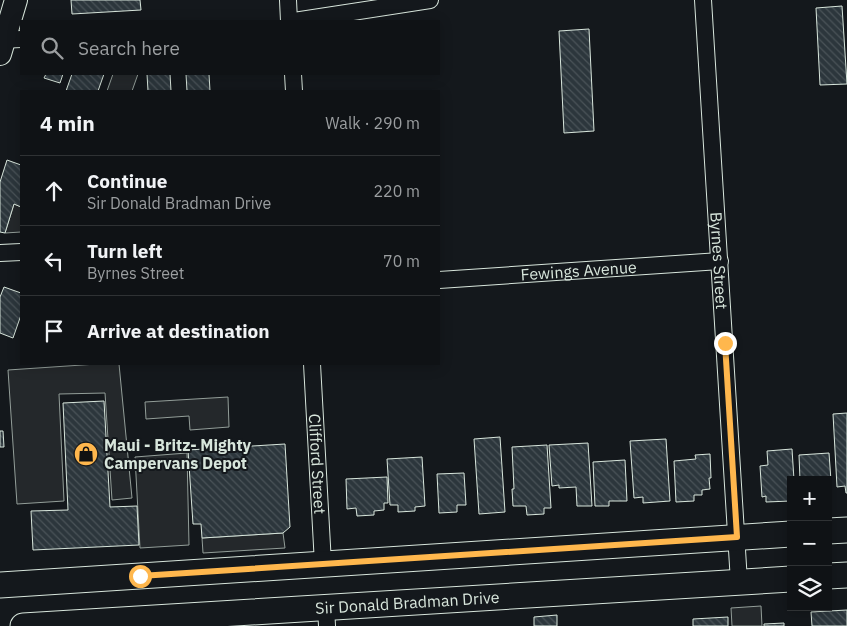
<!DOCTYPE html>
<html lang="en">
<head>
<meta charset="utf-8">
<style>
	body { margin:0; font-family:"IBM Plex Sans",sans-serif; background:#181b1e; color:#f1f3f6 }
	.controls { position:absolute; right:15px; bottom:15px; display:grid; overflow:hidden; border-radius:0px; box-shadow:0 2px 12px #0003 }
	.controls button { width:45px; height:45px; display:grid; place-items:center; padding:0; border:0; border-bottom:1px solid #2f3234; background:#0f1215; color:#f1f3f6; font:25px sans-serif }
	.stop { position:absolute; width:15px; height:15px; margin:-11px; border:4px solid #ffb74d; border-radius:50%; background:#fff }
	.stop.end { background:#ffb74d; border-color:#fff; box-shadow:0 1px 5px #0008 }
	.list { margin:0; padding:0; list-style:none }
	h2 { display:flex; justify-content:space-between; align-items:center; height:65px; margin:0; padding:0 20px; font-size:21px }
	h2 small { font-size:16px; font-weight:400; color:#9b9ea0 }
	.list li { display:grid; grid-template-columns:32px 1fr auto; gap:15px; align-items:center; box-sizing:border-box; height:70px; padding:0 20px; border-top:1px solid #2f3234 }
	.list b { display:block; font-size:19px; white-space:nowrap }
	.list p { margin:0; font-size:16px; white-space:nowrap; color:#9b9ea0 }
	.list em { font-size:16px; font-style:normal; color:#9b9ea0 }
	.icon { flex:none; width:28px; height:28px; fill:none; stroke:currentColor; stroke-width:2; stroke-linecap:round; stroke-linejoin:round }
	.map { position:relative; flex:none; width:847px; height:626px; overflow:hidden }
	.search { position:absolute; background:#0f1215; box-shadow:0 2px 12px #0003; left:20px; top:20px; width:420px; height:55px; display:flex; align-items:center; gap:12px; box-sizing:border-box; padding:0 18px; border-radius:0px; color:#9b9ea0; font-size:19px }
	.panel { position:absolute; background:#0f1215; box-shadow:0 2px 12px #0003; left:20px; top:90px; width:420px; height:275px; border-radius:0px }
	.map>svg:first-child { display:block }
	.parking { fill:#24282b; stroke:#939e99 }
	.building { fill:url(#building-back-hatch); stroke:#d8e6dc }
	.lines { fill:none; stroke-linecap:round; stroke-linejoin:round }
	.minor-casing { stroke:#d8e6dc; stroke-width:18 }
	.secondary-casing { stroke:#d8e6dc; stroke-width:24 }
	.primary-casing { stroke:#d8e6dc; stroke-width:27 }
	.minor { stroke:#14181c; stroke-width:16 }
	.secondary { stroke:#14181c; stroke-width:22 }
	.primary { stroke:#14181c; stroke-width:25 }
	.route { stroke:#ffb74d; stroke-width:6 }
	.labels { text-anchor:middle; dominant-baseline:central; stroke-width:4; stroke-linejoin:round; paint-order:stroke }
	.street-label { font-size:16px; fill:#d8e6dc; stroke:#14181c }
	.poi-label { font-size:16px; font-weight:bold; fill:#d8e6dc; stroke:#14181c; text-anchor:start }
</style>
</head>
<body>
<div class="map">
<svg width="847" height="626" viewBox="0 0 847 626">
	<defs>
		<pattern id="building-back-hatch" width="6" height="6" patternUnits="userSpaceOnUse" patternTransform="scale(1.25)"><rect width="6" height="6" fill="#2c363c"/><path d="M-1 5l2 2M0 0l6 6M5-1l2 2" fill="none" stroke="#4a5358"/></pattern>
	</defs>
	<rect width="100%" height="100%" fill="#14181c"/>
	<g class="parking">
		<path d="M113,74h25l-6,17h-25z"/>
		<path d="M14,204l7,3v25l-16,1z"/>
		<path d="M97,364h22l13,134 -20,2 -7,-107 -46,1 5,107 -47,3 -9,-134z"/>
		<path d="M228,397l1,30 -39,3 -1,-14 -43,3 -1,-17z"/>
		<path d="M187,453l2,92 -49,3 -5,-91z"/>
		<path d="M283,533l2,15 -82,5 -1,-15z"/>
		<path d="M761,606l1,20h-30l-1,-18z"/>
	</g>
	<g class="building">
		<path d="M71,0h69l1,10 -69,4z"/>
		<path d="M842,6l5,78 -27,1 -4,-77z"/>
		<path d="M589,29l5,102 -30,2 -5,-102z"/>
		<path d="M46,74h17l-3,9 -16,-5z"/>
		<path d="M72,74h32l-6,17h-32z"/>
		<path d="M147,74h23l1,17h-23z"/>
		<path d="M186,74h23l1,17h-23z"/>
		<path d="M7,160l14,5v42l-7,-3 -9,29 -5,-1v-50z"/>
		<path d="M4,287l17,6v22l-8,23 -13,-5v-36z"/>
		<path d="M104,401l6,106 27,-1 2,39 -106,5 -2,-39 37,-1 -5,-107z"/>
		<path d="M847,413v80h-1l-1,-7 -8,1 -4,-73z"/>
		<path d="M0,431h3l1,16h-4z"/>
		<path d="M500,437l5,75 -26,2 -5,-75z"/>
		<path d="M666,439l4,62 -27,2v-6l-9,1 -4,-57z"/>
		<path d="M588,443l4,63h-15l-1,-19 -17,1v-3l-7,1 -3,-41z"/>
		<path d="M285,444l5,83 -7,6 -81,5 -1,-14h-8l-5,-74z"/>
		<path d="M547,445l4,63h-7v6l-17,1 -1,-9h-13l-1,-17h2l-2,-42z"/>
		<path d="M792,449l2,31h-3v21l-25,1v-6l-4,1 -2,-31 8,-1 -1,-14z"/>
		<path d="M829,453l2,28h-3v-1h-28l-1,-25z"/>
		<path d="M710,454l1,24h-2l1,11 -8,1v5h-8v6l-18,1 -2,-41 22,-2 -1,-4z"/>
		<path d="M422,457l3,49 -10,1v4l-17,1v-7h-8l-3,-46z"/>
		<path d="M625,460l2,41h-18v5h-14l-2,-44z"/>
		<path d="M464,473l2,32h-9v7l-18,1 -2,-39z"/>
		<path d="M387,477l1,26h-4v7l-10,1v4l-17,1 -1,-8 -9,1 -1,-30z"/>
		<path d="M847,610v16h-35l-1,-14z"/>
		<path d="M557,615v11h-23v-9z"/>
		<path d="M728,617v9h-35v-7z"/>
		<path d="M784,623v3h-20v-2z"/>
	</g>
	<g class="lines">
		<g class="minor-casing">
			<g id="minor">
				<path d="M288,0l1,21"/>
				<path id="s1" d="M703,0l36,582"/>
				<path d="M294,21l136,-21"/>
				<path d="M0,40l21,-1"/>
				<path d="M293,74l1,17"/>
				<path d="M0,253l21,-1"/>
				<path id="s2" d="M439,280l281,-19"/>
				<path id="s3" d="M312,364l11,200"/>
				<path d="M326,607l1,19"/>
			</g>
		</g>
		<g class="secondary-casing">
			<path id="secondary" d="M0,54l16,-54"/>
		</g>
		<g class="primary-casing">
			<g id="primary">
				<path d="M828,531l19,-1"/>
				<path d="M828,576l19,-1"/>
				<path d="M0,585l791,-51"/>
				<path id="s4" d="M23,626l768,-47"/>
			</g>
		</g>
		<use href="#minor" class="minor"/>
		<use href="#secondary" class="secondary"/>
		<use href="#primary" class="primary"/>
	</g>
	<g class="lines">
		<path class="route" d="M140,576l597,-39 -12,-194"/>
	</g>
	<defs>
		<g id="shop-disc" transform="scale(1.25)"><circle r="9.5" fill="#ffb74d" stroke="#14181c"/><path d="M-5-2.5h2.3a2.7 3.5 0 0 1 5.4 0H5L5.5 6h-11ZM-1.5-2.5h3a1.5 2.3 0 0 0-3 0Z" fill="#111"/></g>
	</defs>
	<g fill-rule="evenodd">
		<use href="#shop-disc" x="86" y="454"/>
	</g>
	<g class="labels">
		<g class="street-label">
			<text stroke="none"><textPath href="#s1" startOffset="261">Byrnes Street</textPath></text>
			<text stroke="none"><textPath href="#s2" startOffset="140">Fewings Avenue</textPath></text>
			<text stroke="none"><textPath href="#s3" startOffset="100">Clifford Street</textPath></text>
			<text stroke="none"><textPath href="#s4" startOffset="385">Sir Donald Bradman Drive</textPath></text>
		</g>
		<g class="poi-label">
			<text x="104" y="445">Maui - Britz- Mighty<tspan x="104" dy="18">Campervans Depot</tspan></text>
		</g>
	</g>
</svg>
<div class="controls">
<button>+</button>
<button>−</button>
<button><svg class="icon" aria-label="layers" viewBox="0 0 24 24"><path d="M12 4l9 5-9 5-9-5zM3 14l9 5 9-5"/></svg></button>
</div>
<div class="stop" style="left:140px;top:576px"></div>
<div class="stop end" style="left:725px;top:343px"></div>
<div class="search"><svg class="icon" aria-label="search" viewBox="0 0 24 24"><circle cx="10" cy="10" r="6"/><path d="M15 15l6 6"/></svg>Search here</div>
<section class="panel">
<h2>4 min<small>Walk · 290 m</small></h2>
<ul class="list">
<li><svg class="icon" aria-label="ahead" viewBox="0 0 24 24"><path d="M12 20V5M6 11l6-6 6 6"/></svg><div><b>Continue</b><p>Sir Donald Bradman Drive</p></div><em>220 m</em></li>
<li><svg class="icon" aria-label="left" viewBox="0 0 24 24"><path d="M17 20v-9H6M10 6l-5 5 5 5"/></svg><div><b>Turn left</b><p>Byrnes Street</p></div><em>70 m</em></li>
<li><svg class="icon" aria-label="arrive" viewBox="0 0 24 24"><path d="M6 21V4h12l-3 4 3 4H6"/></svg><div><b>Arrive at destination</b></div></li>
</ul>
</section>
</div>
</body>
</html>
